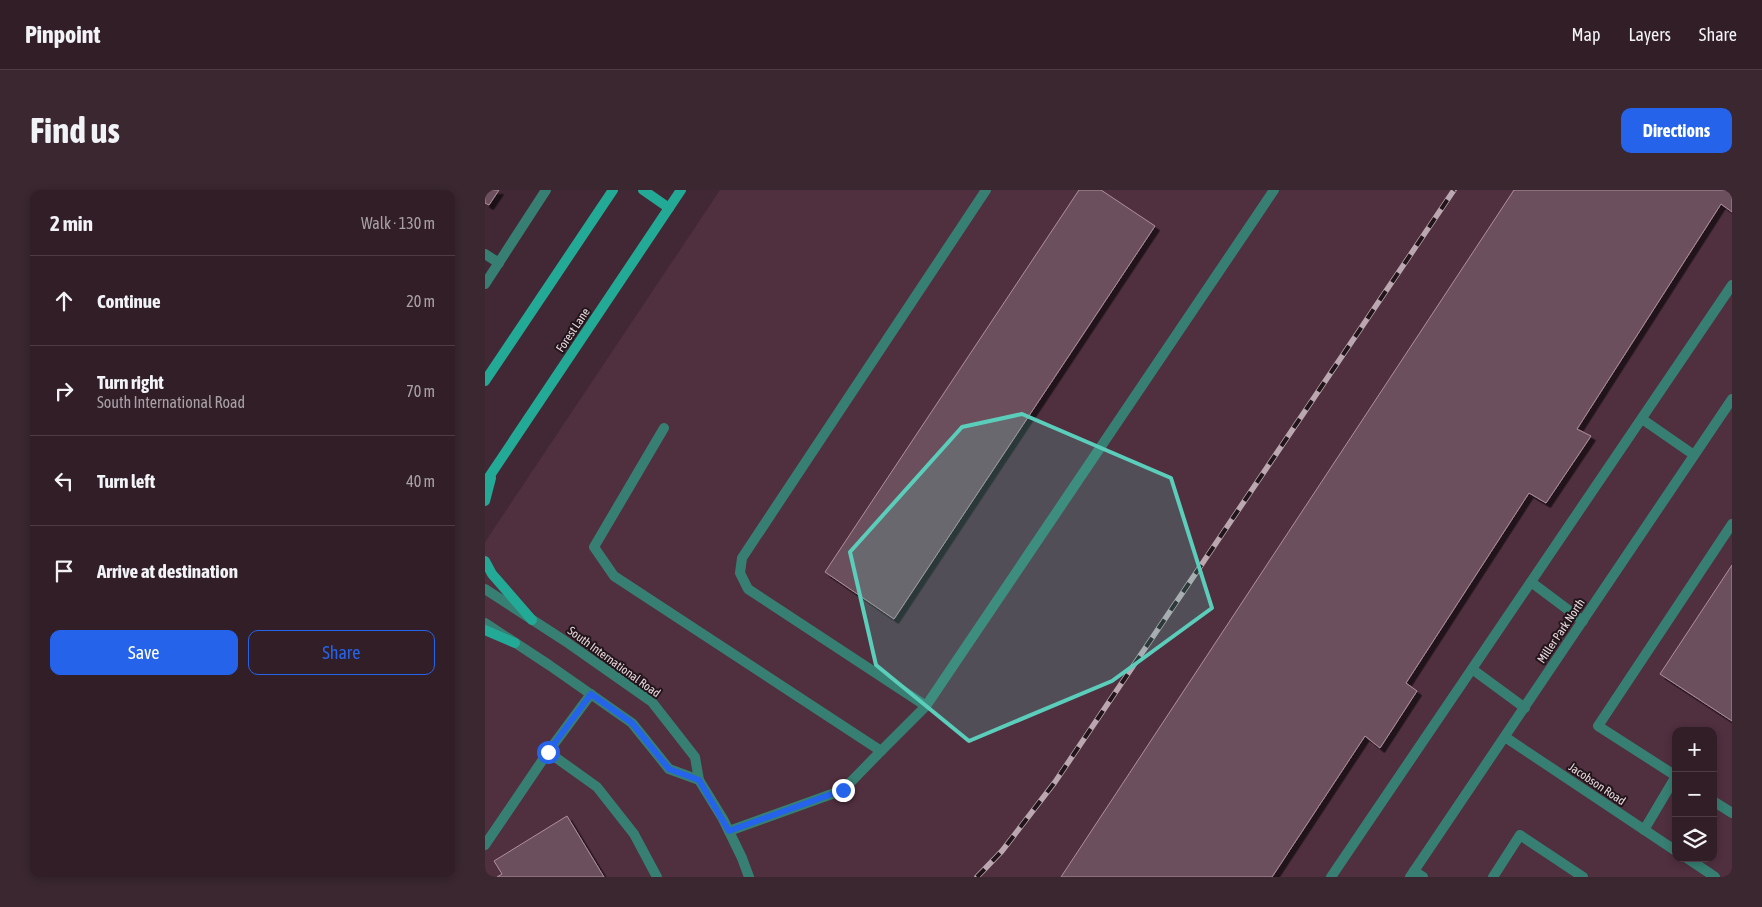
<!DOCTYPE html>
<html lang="en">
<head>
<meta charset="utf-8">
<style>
	body { margin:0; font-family:"Asap Condensed",sans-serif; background:#3a272f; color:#f1f3f6 }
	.controls { position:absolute; right:15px; bottom:15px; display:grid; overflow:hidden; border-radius:10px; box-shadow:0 2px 8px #0003 }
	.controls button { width:45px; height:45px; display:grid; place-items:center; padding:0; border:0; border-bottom:1px solid #4d3c44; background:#321e27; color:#f1f3f6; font:25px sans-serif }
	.stop { position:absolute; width:15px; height:15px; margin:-11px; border:4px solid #2563eb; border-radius:50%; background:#fff }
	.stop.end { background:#2563eb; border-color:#fff; box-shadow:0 1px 5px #0008 }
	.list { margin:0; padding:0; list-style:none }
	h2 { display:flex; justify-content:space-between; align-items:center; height:65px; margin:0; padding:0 20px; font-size:21px }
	h2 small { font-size:16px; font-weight:400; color:#a8a2a7 }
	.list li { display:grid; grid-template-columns:32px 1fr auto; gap:15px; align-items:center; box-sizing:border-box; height:90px; padding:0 20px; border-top:1px solid #4d3c44 }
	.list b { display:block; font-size:19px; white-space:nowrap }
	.list p { margin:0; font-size:16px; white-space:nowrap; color:#a8a2a7 }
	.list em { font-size:16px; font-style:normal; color:#a8a2a7 }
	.actions { display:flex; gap:10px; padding:15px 20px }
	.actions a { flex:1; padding:11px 0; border:1px solid #2563eb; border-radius:10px; text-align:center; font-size:18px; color:#2563eb }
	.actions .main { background:#2563eb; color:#fff }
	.icon { flex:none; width:28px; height:28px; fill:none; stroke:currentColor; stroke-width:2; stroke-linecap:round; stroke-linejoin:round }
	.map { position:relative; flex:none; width:1247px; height:687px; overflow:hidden; border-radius:10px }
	header { display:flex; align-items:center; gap:30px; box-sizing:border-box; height:70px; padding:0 25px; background:#321e27; border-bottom:1px solid #4d3c44 }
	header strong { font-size:24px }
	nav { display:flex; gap:28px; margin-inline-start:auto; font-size:18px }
	.intro { display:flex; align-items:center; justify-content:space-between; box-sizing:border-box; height:120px; padding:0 30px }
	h1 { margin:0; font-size:35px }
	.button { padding:12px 22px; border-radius:10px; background:#2563eb; color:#fff; font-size:18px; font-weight:700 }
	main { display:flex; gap:30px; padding:0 30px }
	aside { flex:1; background:#321e27; border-radius:10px; box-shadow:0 2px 8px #0003 }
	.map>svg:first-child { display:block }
	.built { fill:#502f3f; fill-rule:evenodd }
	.building { fill:#6c4f5c; stroke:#b08f9d; filter:url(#shadow) }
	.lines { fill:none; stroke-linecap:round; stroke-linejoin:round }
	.service { stroke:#377f72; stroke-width:10 }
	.minor { stroke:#377f72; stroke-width:10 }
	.tertiary { stroke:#377f72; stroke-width:10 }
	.secondary { stroke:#23aa97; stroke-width:10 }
	.rail-casing { stroke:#baa7af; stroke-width:5.5 }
	.rail { stroke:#21151a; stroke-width:4; stroke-dasharray:11; stroke-linecap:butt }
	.route { stroke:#2563eb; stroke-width:6 }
	.marked { fill:#5bcebb; fill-opacity:0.2; stroke:#5bcebb; stroke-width:4; stroke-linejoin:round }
	.labels { text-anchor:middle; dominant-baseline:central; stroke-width:4; stroke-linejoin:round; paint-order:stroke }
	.street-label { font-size:12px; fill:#e8d7de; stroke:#21151a }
</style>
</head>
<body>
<header>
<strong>Pinpoint</strong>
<nav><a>Map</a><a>Layers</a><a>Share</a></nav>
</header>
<div class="intro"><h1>Find us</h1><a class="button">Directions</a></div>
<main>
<aside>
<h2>2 min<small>Walk · 130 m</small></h2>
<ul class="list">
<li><svg class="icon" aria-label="ahead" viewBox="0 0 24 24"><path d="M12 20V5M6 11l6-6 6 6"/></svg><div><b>Continue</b></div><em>20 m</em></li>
<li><svg class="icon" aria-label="right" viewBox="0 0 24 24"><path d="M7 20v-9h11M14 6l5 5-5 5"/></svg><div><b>Turn right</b><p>South International Road</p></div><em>70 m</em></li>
<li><svg class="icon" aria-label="left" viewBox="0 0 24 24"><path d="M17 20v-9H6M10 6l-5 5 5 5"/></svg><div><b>Turn left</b></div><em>40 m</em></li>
<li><svg class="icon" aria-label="arrive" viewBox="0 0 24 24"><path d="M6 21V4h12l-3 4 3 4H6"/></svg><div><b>Arrive at destination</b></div></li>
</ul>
<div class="actions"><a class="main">Save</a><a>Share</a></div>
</aside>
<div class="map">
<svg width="1247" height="687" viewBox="0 0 1247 687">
	<defs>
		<filter id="shadow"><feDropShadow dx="4.5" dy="4.5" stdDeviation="0" flood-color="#0009"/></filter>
	</defs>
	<rect width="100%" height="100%" fill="#422834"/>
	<path class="built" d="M235,0h1012v687h-1247v-335zM1191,541h37v127h-37z"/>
	<g class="building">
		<path d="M0,0h14l-10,15 -4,-2z"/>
		<path d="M594,0h22l54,36 -261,393 -69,-47z"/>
		<path d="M1029,0h218v22l-11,-8 -144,225 14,7 -45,67 -17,-10 -123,190 11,8 -37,57 -15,-12 -93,141h-211z"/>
		<path d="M1247,375v156l-72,-47z"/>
		<path d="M82,626l37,61h-107l5,-3 -8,-13z"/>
	</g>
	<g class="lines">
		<g class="service">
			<path d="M0,64l14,9"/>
			<path d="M0,94l61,-94"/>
			<path d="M1157,229l52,36"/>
			<path d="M179,238l-70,119 20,29 267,175 -38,39 -114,41"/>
			<path d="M1046,392l52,39"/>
			<path d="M987,479l53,39"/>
			<path d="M106,504l-43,58 49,35 37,47 23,43"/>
			<path d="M441,516l-178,-117 -8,-16 2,-15 244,-368"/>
			<path d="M396,561l45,-45 348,-516"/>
			<path d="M1191,586l-78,-50 134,-202"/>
			<path d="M1228,611l19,12"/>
			<path d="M1159,640l32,-54"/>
			<path d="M0,655l63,-93"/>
			<path d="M929,681l9,6"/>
			<path d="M846,687l401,-592"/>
			<path d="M1008,687l27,-42 63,42"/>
		</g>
		<g class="minor">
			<path d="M1020,547l171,114"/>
			<path d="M1202,668l28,19"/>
			<path d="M925,687l322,-478"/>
		</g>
		<g class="tertiary">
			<path d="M0,399l80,52 87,61 43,55 4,23 24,39 19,39 7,19"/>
			<path d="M0,433l64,42 83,58 37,46 30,11"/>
		</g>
		<g class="secondary">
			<path d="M158,0l26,18"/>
			<path d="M0,191l128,-191"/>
			<path d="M0,293l196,-293"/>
			<path d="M0,311l6,-23"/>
			<path d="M0,371l7,13 40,46"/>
			<path d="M0,440l30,13"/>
		</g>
		<g class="rail-casing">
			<path id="rail" d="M492,687l25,-26 53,-69 399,-592"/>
		</g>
		<use href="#rail" class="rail"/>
	</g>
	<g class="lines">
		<path class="route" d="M63,562l43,-58 41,29 37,46 30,11 30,51 114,-41"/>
	</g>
	<path class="marked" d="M537,224l149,64 41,130 -100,73 -143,60 -93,-76 -26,-113 112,-125z"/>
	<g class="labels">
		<g class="street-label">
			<text transform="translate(88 140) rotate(-56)">Forest Lane</text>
			<text transform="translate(1076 441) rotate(-56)">Miller Park North</text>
			<text transform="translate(129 472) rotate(36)">South International Road</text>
			<text transform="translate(1112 594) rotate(34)">Jacobson Road</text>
		</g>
	</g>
</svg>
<div class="controls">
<button>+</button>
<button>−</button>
<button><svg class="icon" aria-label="layers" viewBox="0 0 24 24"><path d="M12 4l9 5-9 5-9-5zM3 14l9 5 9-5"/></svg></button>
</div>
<div class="stop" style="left:63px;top:562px"></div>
<div class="stop end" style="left:358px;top:600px"></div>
</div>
</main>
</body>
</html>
